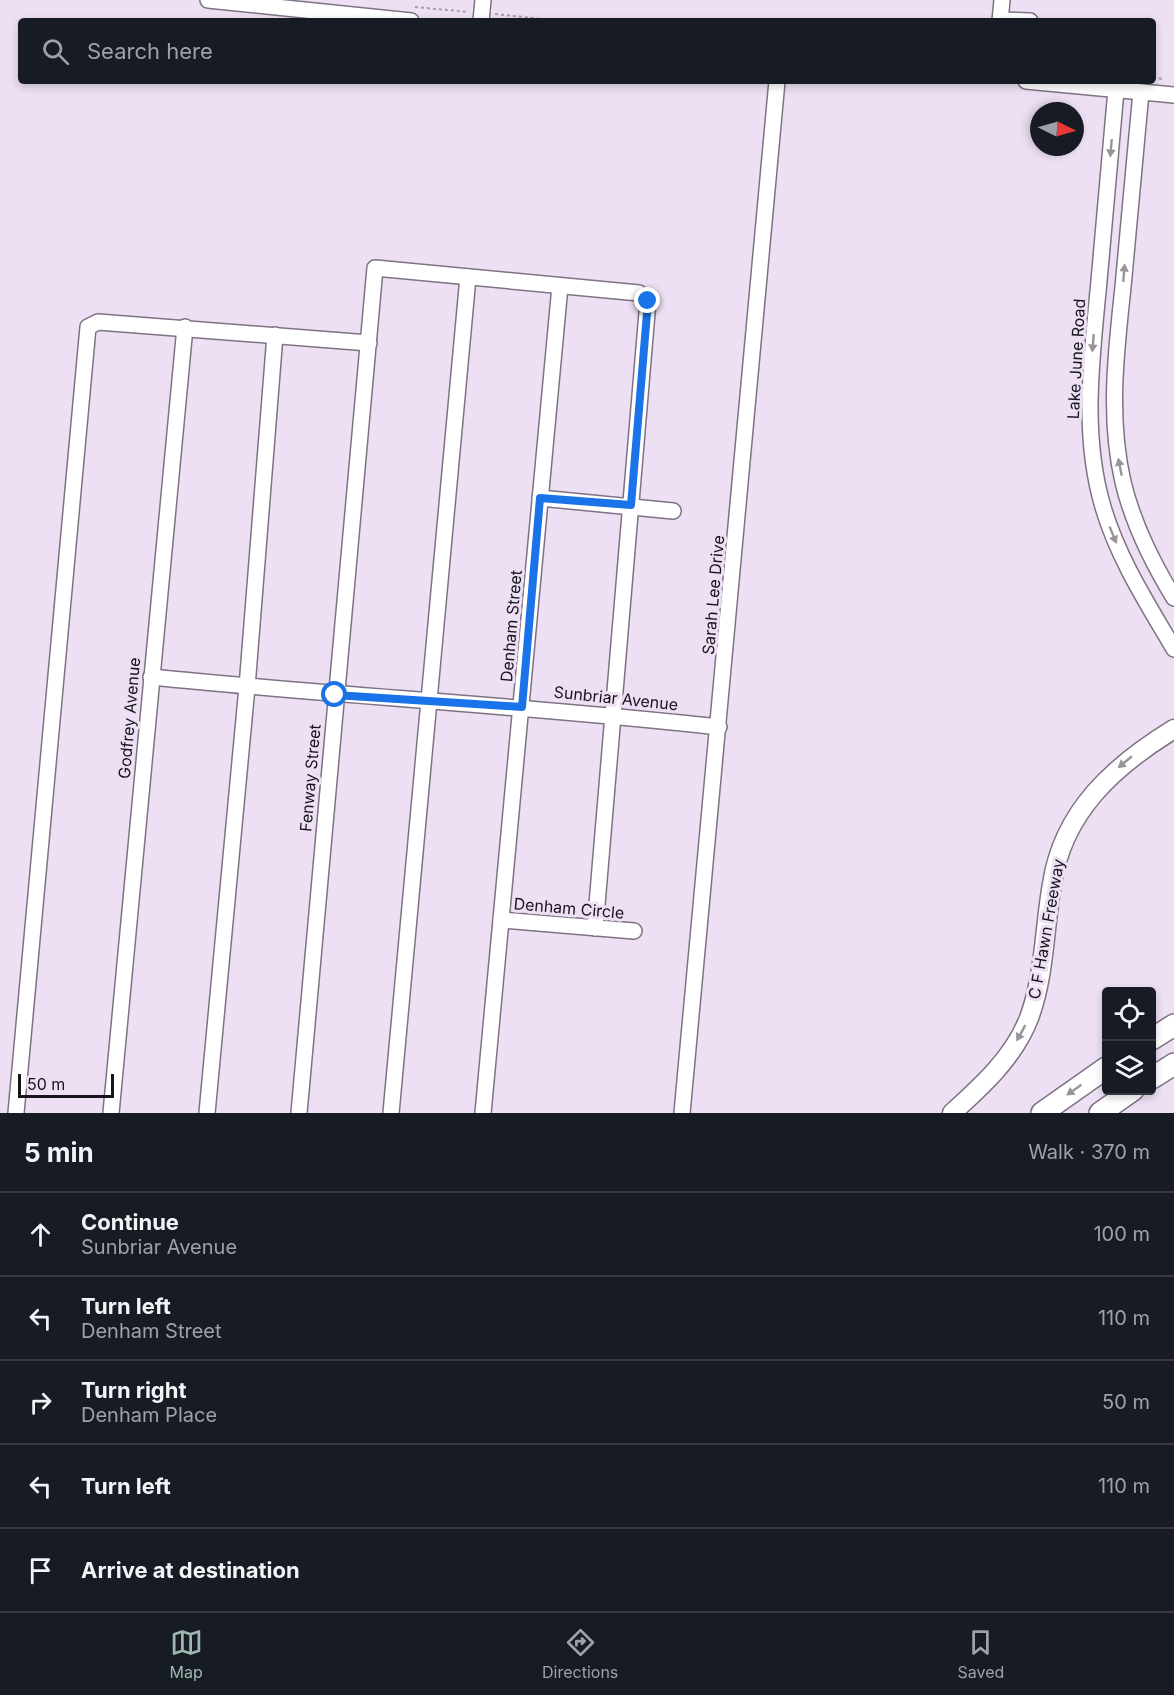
<!DOCTYPE html>
<html lang="en">
<head>
<meta charset="utf-8">
<style>
	body { margin:0; font-family:Inter,sans-serif; background:#242831; color:#f1f3f6 }
	.controls { position:absolute; right:18px; bottom:18px; display:grid; overflow:hidden; border-radius:6px; box-shadow:0 3px 9px #0003 }
	.controls button { width:54px; height:54px; display:grid; place-items:center; padding:0; border:0; border-bottom:2px solid #363941; background:#171b24; color:#f1f3f6; font:30px sans-serif }
	.compass { position:absolute; left:1030px; top:102px; width:54px; height:54px; border-radius:50%; background:#171b24; box-shadow:0 3px 9px #0003; rotate:95deg }
	.scale { position:absolute; left:18px; bottom:15px; width:96px; box-sizing:border-box; padding-left:6px; border:3px solid #17131a; border-top:0; font-size:16px; line-height:21px; white-space:nowrap; color:#17131a; -webkit-text-stroke:4px #ede0f4; paint-order:stroke }
	.stop { position:absolute; width:18px; height:18px; margin:-14px; border:4px solid #1a73e8; border-radius:50%; background:#fff }
	.stop.end { background:#1a73e8; border-color:#fff; box-shadow:0 2px 6px #0008 }
	.list { margin:0; padding:0; list-style:none }
	h2 { display:flex; justify-content:space-between; align-items:center; height:78px; margin:0; padding:0 24px; font-size:26px }
	h2 small { font-size:20px; font-weight:400; color:#9ea1a6 }
	.list li { display:grid; grid-template-columns:39px 1fr auto; gap:18px; align-items:center; box-sizing:border-box; height:84px; padding:0 24px; border-top:2px solid #363941 }
	.list b { display:block; font-size:22px; white-space:nowrap }
	.list p { margin:0; font-size:20px; white-space:nowrap; color:#9ea1a6 }
	.list em { font-size:20px; font-style:normal; color:#9ea1a6 }
	.icon { flex:none; width:33px; height:33px; fill:none; stroke:currentColor; stroke-width:2; stroke-linecap:round; stroke-linejoin:round }
	.map { position:relative; flex:none; width:1174px; height:1113px; overflow:hidden }
	.search { position:absolute; background:#171b24; box-shadow:0 3px 9px #0003; left:18px; right:18px; top:18px; height:66px; display:flex; align-items:center; gap:15px; box-sizing:border-box; padding:0 21px; border-radius:6px; color:#9ea1a6; font-size:22px }
	.sheet { height:498px; background:#171b24 }
	nav { display:flex; justify-content:space-around; align-items:center; box-sizing:border-box; height:84px; border-top:2px solid #363941; background:#171b24; font-size:16px; color:#9ea1a6 }
	nav a { display:grid; justify-items:center; gap:3px }
	nav .on { color:#9eb8af }
	.map>svg:first-child { display:block }
	.lines { fill:none; stroke-linecap:round; stroke-linejoin:round }
	.minor-casing { stroke:#7e7284; stroke-width:18 }
	.major-casing { stroke:#7e7284; stroke-width:21 }
	.highway-casing { stroke:#7e7284; stroke-width:24 }
	.path { stroke:#a89dad; stroke-width:2; stroke-dasharray:3 3; stroke-linecap:butt }
	.minor { stroke:#fff; stroke-width:15 }
	.major { stroke:#fff; stroke-width:18 }
	.highway { stroke:#fff; stroke-width:21 }
	.oneway { fill:#979598 }
	.route { stroke:#1a73e8; stroke-width:8 }
	.labels { text-anchor:middle; dominant-baseline:central; stroke-width:6; stroke-linejoin:round; paint-order:stroke }
	.street-label { font-size:16px; fill:#17131a; stroke:#ede0f4 }
</style>
</head>
<body>
<div class="map">
<svg width="1174" height="1113" viewBox="0 0 1174 1113">
	<rect width="100%" height="100%" fill="#ede0f4"/>
	<g class="lines">
		<g class="minor-casing">
			<g id="minor">
				<path d="M208,0l203,21"/>
				<path d="M1000,20l30,1"/>
				<path d="M481,21l2,-21"/>
				<path d="M1000,21l2,-21"/>
				<path d="M1026,81l148,14"/>
				<path d="M1116,90c-6,64 -11,127 -17,191 -7,75 -18,152 4,226 15,51 44,96 71,142"/>
				<path d="M1141,92c-6,65 -12,130 -18,195 -7,65 -15,130 0,195 10,42 29,80 51,116"/>
				<path d="M540,498l133,13"/>
				<path d="M151,677c189,19 379,29 568,50"/>
				<path d="M501,920l133,11"/>
				<path d="M16,1113l72,-786 10,-5 271,21"/>
				<path d="M111,1113l74,-786"/>
				<path d="M207,1113l40,-426 28,-352"/>
				<path d="M299,1113l76,-845 264,25 9,8 -53,627"/>
				<path d="M391,1113l77,-836"/>
				<path d="M483,1113l77,-827"/>
				<path d="M682,1113l95,-1032"/>
			</g>
		</g>
		<g class="major-casing">
			<path id="major" d="M952,1113c30,-27 62,-56 77,-95 16,-43 15,-89 23,-134 11,-73 62,-118 122,-155"/>
		</g>
		<g class="highway-casing">
			<g id="highway">
				<path d="M1152,1039l22,-14"/>
				<path d="M1152,1078l22,-14"/>
				<path d="M1042,1113l64,-45"/>
				<path d="M1100,1113l33,-23"/>
			</g>
		</g>
		<g class="path">
			<path d="M415,7l54,5"/>
			<path d="M495,14l66,7"/>
			<path d="M1153,77l9,2"/>
		</g>
		<use href="#minor" class="minor"/>
		<use href="#major" class="major"/>
		<use href="#highway" class="highway"/>
	</g>
	<defs><path id="oneway-solid" d="M-6-.8H1V-3.2L6.5 0L1 3.2V.8H-6Z" transform="scale(1.5)"/></defs>
	<g class="oneway">
		<use href="#oneway-solid" transform="translate(1111 148) rotate(95)"/>
		<use href="#oneway-solid" transform="translate(1124 273) rotate(-85)"/>
		<use href="#oneway-solid" transform="translate(1093 343) rotate(95)"/>
		<use href="#oneway-solid" transform="translate(1120 467) rotate(-101)"/>
		<use href="#oneway-solid" transform="translate(1113 535) rotate(68)"/>
		<use href="#oneway-solid" transform="translate(1125 762) rotate(140)"/>
		<use href="#oneway-solid" transform="translate(1021 1033) rotate(119)"/>
		<use href="#oneway-solid" transform="translate(1074 1090) rotate(145)"/>
	</g>
	<g class="lines">
		<path class="route" d="M335,695l187,12 18,-209 91,7 17,-204"/>
	</g>
	<g class="labels">
		<g class="street-label">
			<text transform="translate(1076 359) rotate(-87)">Lake June Road</text>
			<text transform="translate(713 595) rotate(-85)">Sarah Lee Drive</text>
			<text transform="translate(511 626) rotate(-85)">Denham Street</text>
			<text transform="translate(616 698) rotate(6)">Sunbriar Avenue</text>
			<text transform="translate(129 718) rotate(-85)">Godfrey Avenue</text>
			<text transform="translate(310 778) rotate(-85)">Fenway Street</text>
			<text transform="translate(569 908) rotate(5)">Denham Circle</text>
			<text transform="translate(1046 929) rotate(-80)">C F Hawn Freeway</text>
		</g>
	</g>
</svg>
<div class="controls">
<button><svg class="icon" aria-label="locate" viewBox="0 0 24 24"><circle cx="12" cy="12" r="6"/><path d="M12 2v4M12 18v4M2 12h4M18 12h4"/></svg></button>
<button><svg class="icon" aria-label="layers" viewBox="0 0 24 24"><path d="M12 4l9 5-9 5-9-5zM3 14l9 5 9-5"/></svg></button>
</div>
<svg class="compass" viewBox="-18 -18 36 36"><path d="M0-13l5 13h-10z" fill="#e53935"/><path d="M0 13l5-13h-10z" fill="#9ea1a6"/></svg>
<div class="scale">50 m</div>
<div class="stop" style="left:335px;top:695px"></div>
<div class="stop end" style="left:648px;top:301px"></div>
<div class="search"><svg class="icon" aria-label="search" viewBox="0 0 24 24"><circle cx="10" cy="10" r="6"/><path d="M15 15l6 6"/></svg>Search here</div>
</div>
<section class="sheet">
<h2>5 min<small>Walk · 370 m</small></h2>
<ul class="list">
<li><svg class="icon" aria-label="ahead" viewBox="0 0 24 24"><path d="M12 20V5M6 11l6-6 6 6"/></svg><div><b>Continue</b><p>Sunbriar Avenue</p></div><em>100 m</em></li>
<li><svg class="icon" aria-label="left" viewBox="0 0 24 24"><path d="M17 20v-9H6M10 6l-5 5 5 5"/></svg><div><b>Turn left</b><p>Denham Street</p></div><em>110 m</em></li>
<li><svg class="icon" aria-label="right" viewBox="0 0 24 24"><path d="M7 20v-9h11M14 6l5 5-5 5"/></svg><div><b>Turn right</b><p>Denham Place</p></div><em>50 m</em></li>
<li><svg class="icon" aria-label="left" viewBox="0 0 24 24"><path d="M17 20v-9H6M10 6l-5 5 5 5"/></svg><div><b>Turn left</b></div><em>110 m</em></li>
<li><svg class="icon" aria-label="arrive" viewBox="0 0 24 24"><path d="M6 21V4h12l-3 4 3 4H6"/></svg><div><b>Arrive at destination</b></div></li>
</ul>
</section>
<nav>
<a class="on"><svg class="icon" aria-label="map" viewBox="0 0 24 24"><path d="M3 6l6-2 6 2 6-2v14l-6 2-6-2-6 2zM9 4v14M15 6v14"/></svg>Map</a>
<a><svg class="icon" aria-label="directions" viewBox="0 0 24 24"><path d="M12 3l9 9-9 9-9-9zM9 14v-3h6M13 9l2 2-2 2"/></svg>Directions</a>
<a><svg class="icon" aria-label="saved" viewBox="0 0 24 24"><path d="M7 4h10v16l-5-4-5 4z"/></svg>Saved</a>
</nav>
</body>
</html>
